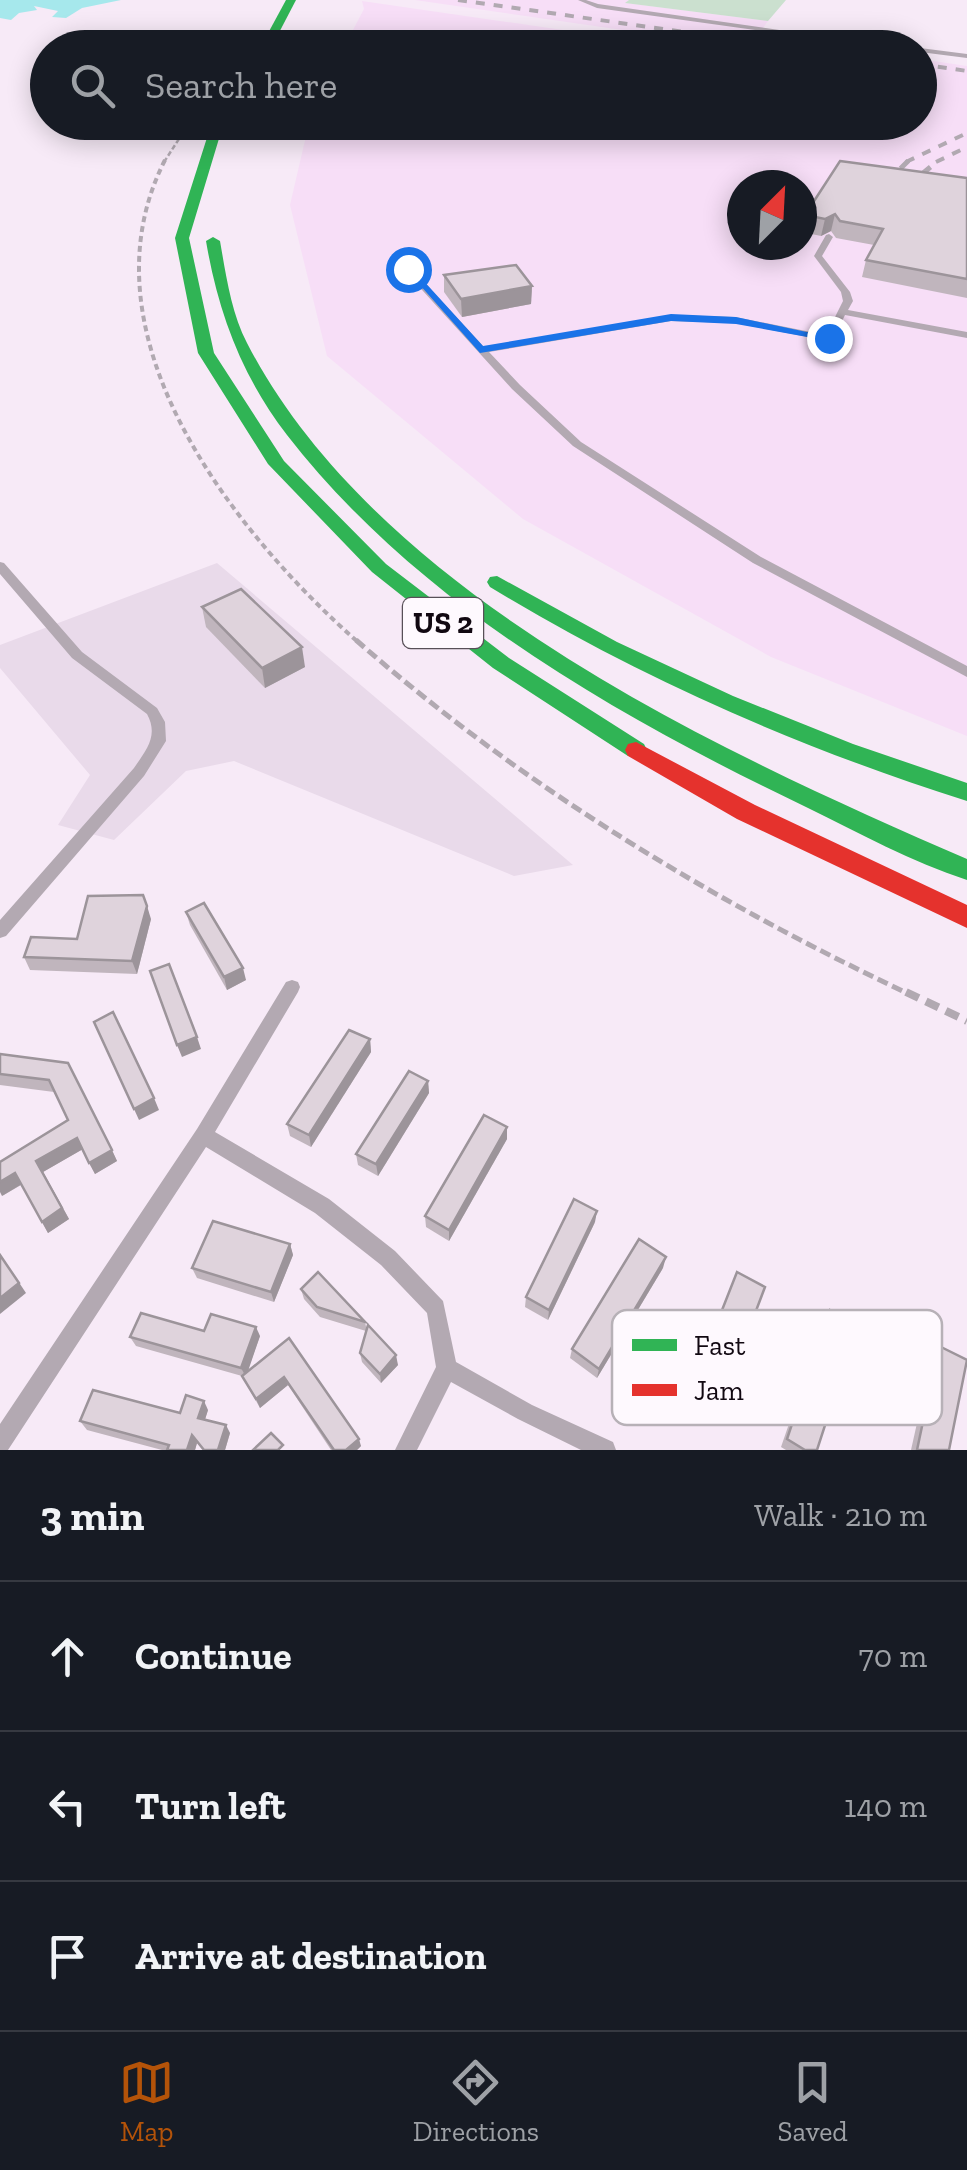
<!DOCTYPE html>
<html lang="en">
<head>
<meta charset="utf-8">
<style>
	body { margin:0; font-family:"Zilla Slab",serif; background:#20242c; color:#f1f3f6 }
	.compass { position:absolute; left:727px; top:170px; width:90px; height:90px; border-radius:50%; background:#171b24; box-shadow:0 5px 25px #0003; rotate:24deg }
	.stop { position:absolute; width:30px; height:30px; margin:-22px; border:8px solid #1a73e8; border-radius:50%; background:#fff }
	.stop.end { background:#1a73e8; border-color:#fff; box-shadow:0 2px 10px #0008 }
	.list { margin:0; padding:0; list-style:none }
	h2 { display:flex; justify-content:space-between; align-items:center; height:130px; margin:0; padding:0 40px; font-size:42px }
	h2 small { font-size:32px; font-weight:400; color:#9ea1a6 }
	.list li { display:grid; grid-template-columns:65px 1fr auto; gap:30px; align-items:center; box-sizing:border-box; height:150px; padding:0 40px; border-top:2px solid #363941 }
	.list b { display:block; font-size:38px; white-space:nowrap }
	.list em { font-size:32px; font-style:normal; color:#9ea1a6 }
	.icon { flex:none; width:55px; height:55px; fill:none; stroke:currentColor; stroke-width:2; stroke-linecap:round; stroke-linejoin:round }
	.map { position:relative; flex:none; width:967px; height:1450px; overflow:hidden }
	.search { position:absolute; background:#171b24; box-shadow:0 5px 25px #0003; left:30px; right:30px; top:30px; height:110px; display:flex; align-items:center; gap:25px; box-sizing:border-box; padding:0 35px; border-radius:55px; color:#9ea1a6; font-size:38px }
	.sheet { height:580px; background:#171b24 }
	nav { display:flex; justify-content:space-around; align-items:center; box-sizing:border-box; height:140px; border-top:2px solid #363941; background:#171b24; font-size:28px; color:#9ea1a6 }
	nav a { display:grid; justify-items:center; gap:5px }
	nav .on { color:#b45309 }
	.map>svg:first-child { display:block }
	.commercial { fill:#e9daea }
	.built { fill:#f7def7; fill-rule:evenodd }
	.green { fill:#cbe0cf }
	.water { fill:#a6e8ec }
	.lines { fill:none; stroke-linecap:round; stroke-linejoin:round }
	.path-far3 { stroke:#b1a9b1; stroke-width:2.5; stroke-dasharray:5 2.5; stroke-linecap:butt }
	.path-far2 { stroke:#b1a9b1; stroke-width:4; stroke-dasharray:6 4; stroke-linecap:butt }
	.path-far1 { stroke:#b1a9b1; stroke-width:5; stroke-dasharray:11 5; stroke-linecap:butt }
	.path { stroke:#b1a9b1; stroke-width:8; stroke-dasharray:14 8; stroke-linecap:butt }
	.lane { fill:#b3a9b2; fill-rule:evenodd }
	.fast { fill:#30b455; fill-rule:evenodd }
	.jam { fill:#e5322d; fill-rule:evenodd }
	.rail-far1 { stroke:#b1a9b1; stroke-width:4; stroke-dasharray:9 9; stroke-linecap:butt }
	.rail { stroke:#b1a9b1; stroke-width:5; stroke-dasharray:11 11; stroke-linecap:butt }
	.wall { fill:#c0b5bd }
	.shaded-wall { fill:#9c949a }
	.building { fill:#dfd3dc; stroke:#9c949a; stroke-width:2.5 }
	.route { fill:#1a73e8 }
	.labels { text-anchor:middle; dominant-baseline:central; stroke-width:10; stroke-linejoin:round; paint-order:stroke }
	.shield { fill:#fef9fe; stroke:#585058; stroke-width:2.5 }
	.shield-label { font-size:30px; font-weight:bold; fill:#110811 }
	.key { fill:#fef9fe; stroke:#b7b1b7; stroke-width:2.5 }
	.key-label { font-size:28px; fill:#110811 }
</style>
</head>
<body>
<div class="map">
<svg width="967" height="1450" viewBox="0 0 967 1450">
	<rect width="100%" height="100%" fill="#f7eaf7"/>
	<path class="commercial" d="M217,563l356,302 -59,11 -280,-115 -48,10 -72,69 -56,-15 32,-50 -90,-107v-23z"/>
	<g class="built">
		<path d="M415,0h214l-3,3 142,18 -11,15 82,11h-99z"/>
		<path d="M362,1l318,46h-336l20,-38z"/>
		<path d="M920,59l47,7v670l-196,-79 -248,-138 -196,-163 -37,-151 19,-82 611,-1zM742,185h60v60h-60z"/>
	</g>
	<path class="green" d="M629,0h157l-18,21 -143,-18z"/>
	<path class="water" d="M0,0h121l-39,8 -16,10 -14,-1 6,-6 -24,-5 3,4 -18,3 -8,7 -11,-2z"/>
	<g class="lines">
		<path class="path-far3" d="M164,162l26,-40"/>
		<path class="path-far2" d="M165,160c-89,174 69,373 194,483"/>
		<path class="path-far1" d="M356,640c166,146 356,261 555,355"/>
		<path class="path" d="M906,992l61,29"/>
		<g class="lane">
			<path d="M578,0h8l12,4 306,44h-20l-287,-40z"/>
			<path d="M920,48l47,6v4l-47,-6z"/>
			<path d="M829,234l4,3 -11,19 28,36 3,9 -5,9 119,22v6l-122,-23 -11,23 -5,3 -94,-18 -64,-2 -182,31 31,33 61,57 180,115 206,109v11l-214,-114 -180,-117 -61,-57 -109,-120 7,-2 74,80 187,-32 64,2 91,18 17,-34 -2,-9 -27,-36 12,-21z"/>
			<path d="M0,562l4,1 78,89 75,56 8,14 1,19 -22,35 -138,160 -6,2v-18l134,-152c12,-18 25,-32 13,-54l-75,-56 -72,-84z"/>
			<path d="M292,980l6,2 2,5 -2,5 -83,140 114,67 66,52 48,50 13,61 76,43 81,37 3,8h-35l-63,-31 -67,-37 -34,68h-22l41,-83 -9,-54 -46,-48 -66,-52 -109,-66 -198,303h-8v-26l197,-295 89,-147z"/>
		</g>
		<g class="fast">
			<path d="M286,0h10l-25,48h-11z"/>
			<path d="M212,122h12l-35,116 25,115 70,108 102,103 123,94 135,86 3,6 -3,6h-16l-135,-88 -121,-96 -104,-108 -70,-111 -23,-115z"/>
			<path d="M213,237l7,4c6,34 11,71 27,102 130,252 471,408 720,516v21c-55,-18 -108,-47 -159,-72 -190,-91 -390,-204 -521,-373 -45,-58 -69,-123 -81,-194z"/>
			<path d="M497,576l120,66 116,54 120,48 114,39v18c-167,-53 -328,-123 -477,-214l-3,-5 3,-5z"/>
		</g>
		<path class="jam" d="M636,742l119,63 212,100v23l-230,-109 -109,-63 -3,-6 3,-6z"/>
		<g class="rail-far1">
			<path d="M458,0l340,48"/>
			<path d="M920,64l47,7"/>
			<path d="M906,162l61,-29"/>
			<path d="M936,162l31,-15"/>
		</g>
		<g class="rail">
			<path d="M885,184l24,-24"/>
			<path d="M905,188l34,-28"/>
		</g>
	</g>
	<g class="wall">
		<path d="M967,178v120l-105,-21 4,-17 8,-15 -38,-7 -5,-7 -10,5 -19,-4 3,-17z"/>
		<path d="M444,275l88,11 -1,18 -69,13 -18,-25z"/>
		<path d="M202,607l103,60 -40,21 -59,-61z"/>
		<path d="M186,912l60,68 -19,10 -37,-65z"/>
		<path d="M151,919l-14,55 -107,-4 -6,-13 53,-18z"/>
		<path d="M370,1039l1,13 -60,95 -21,-11 -3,-12z"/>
		<path d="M0,1054l68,9 49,98 -22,13 -12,-25 -40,23 26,47 -21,14 -27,-48 -19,11 66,-76 -14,-28 -54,-7z"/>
		<path d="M428,1081l1,12 -51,83 -20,-11 -2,-11z"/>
		<path d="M507,1127v12l-58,102 -23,-14 -1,-11z"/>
		<path d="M595,1222l-47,98 -23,-13 1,-10z"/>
		<path d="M290,1244l3,11 -19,47 -77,-24 -5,-10z"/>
		<path d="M663,1268l-66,110 -27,-20 2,-9z"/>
		<path d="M737,1272l-19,139 -4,9 -29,-17z"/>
		<path d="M301,1289l64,33 2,9 31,34 -17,18 -19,-21 -2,-9 6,-22 -46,-14 -16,-18z"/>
		<path d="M830,1310l-13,140h-31l-5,-3 44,-128z"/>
		<path d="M204,1331l56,5 -13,36 42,-34 72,108 -4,4h-26l-43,-65 -28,23 -18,-32 -106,-30 -6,-9z"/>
		<path d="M939,1346l10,104h-38l21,-94z"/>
		<path d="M208,1410l-3,9 25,14 -5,17h-22l-6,-7 -2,7h-33l-75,-20 -7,-9z"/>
	</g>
	<g class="shaded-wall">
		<path d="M835,214l-4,17 -10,5 4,-17z"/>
		<path d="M532,286l-1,18 -69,13 -1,-18z"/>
		<path d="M302,647l3,20 -40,21 -3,-20z"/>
		<path d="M147,906l4,13 -14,55 -5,-13z"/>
		<path d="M243,968l3,12 -19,10 -3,-13z"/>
		<path d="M197,1037l4,12 -19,8 -5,-12z"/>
		<path d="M370,1039l1,13 -60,95 -2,-12z"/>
		<path d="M428,1081l1,12 -51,83 -2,-12z"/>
		<path d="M154,1098l5,12 -20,10 -5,-11z"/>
		<path d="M507,1127v12l-58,102v-11z"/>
		<path d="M77,1138l6,11 -40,23 26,47 -21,14 -6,-11 -6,-61z"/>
		<path d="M112,1150l5,11 -22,13 -6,-11z"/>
		<path d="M15,1173l7,11 -20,12 -2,-4v-10z"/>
		<path d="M597,1211l-2,11 -47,98 1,-10z"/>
		<path d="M290,1244l3,11 -19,47 -3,-10z"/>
		<path d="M0,1254l26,39 -26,21z"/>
		<path d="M666,1257l-3,11 -66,110 2,-9z"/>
		<path d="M256,1327l4,9 -14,41 -5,-9z"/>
		<path d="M396,1355l2,10 -17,18 -1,-9z"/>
		<path d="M284,1377l4,8 -28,23 -4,-9z"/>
		<path d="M204,1401l4,9 -5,16 -5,-8z"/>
		<path d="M226,1425l4,8 -5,17h-7z"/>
		<path d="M192,1435l5,8 -2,7h-8z"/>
		<path d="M359,1439l2,7 -4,4h-11z"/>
	</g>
	<g class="building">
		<path d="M840,161l127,17v101l-101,-19 17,-31 -43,-8 -5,-7 -10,5 -20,-4z"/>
		<path d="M516,265l16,21 -71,13 -17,-24z"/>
		<path d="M241,589l61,58 -40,21 -60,-61z"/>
		<path d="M143,895l4,11 -15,55 -108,-4 7,-20 46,2 11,-43z"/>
		<path d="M204,903l39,65 -19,9 -38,-65z"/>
		<path d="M169,964l28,73 -20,8 -27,-74z"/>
		<path d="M113,1012l41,86 -20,11 -40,-87z"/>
		<path d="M349,1030l21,9 -61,96 -22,-11z"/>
		<path d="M0,1054l68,9 44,87 -23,13 -12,-25 -41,23 26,47 -20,14 -27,-49 -15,9v-20l68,-42 -19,-40 -49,-6z"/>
		<path d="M409,1071l19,10 -52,83 -20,-10z"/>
		<path d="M484,1115l23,12 -58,103 -24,-14z"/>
		<path d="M574,1199l23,12 -48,99 -23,-13z"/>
		<path d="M213,1221l77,23 -19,48 -79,-24z"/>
		<path d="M639,1239l27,18 -67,112 -27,-20z"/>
		<path d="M0,1255l19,28 -19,15z"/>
		<path d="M318,1272l47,50 -48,-15 -16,-18z"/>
		<path d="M737,1272l28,15 -47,124 -29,-17z"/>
		<path d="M830,1310l28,14 -41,126h-12l-18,-11z"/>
		<path d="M141,1313l63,18 7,-17 45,13 -15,41 -111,-31z"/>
		<path d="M368,1325l28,30 -16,19 -20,-21z"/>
		<path d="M289,1338l70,101 -13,11h-12l-50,-73 -28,22 -14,-23z"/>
		<path d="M939,1346l28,14 -18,90h-32z"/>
		<path d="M93,1390l87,23 6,-18 18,6 -6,17 28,7 -8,25h-14l-12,-15 -5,15h-20l2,-5 -89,-24z"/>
		<path d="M271,1433l12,12 -5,5h-25z"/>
	</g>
	<path class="route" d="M404,267h7l72,79 188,-32 65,3 99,21 -6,3 -93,-17 -65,-3 -191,32z"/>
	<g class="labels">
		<rect class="shield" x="403" y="598" width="80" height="50" rx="8"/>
		<g class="shield-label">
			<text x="443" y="623">US 2</text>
		</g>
	</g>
	<rect x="612" y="1310" width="330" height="115" rx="15" class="key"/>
	<rect x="632" y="1339" width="45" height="12" fill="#30b455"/>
	<rect x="632" y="1384" width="45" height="12" fill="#e5322d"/>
	<g class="key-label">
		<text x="694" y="1355">Fast</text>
		<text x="694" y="1400">Jam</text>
	</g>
</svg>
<svg class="compass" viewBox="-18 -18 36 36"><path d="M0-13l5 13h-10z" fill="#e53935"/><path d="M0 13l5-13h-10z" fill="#9ea1a6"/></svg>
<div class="stop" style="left:408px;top:269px"></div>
<div class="stop end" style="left:829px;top:338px"></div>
<div class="search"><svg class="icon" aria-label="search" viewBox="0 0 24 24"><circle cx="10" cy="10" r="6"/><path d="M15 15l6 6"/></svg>Search here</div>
</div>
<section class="sheet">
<h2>3 min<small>Walk · 210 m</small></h2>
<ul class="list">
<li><svg class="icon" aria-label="ahead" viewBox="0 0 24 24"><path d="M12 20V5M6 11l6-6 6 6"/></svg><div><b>Continue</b></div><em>70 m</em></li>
<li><svg class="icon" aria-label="left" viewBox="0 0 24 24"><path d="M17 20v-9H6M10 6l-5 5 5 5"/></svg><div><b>Turn left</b></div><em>140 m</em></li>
<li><svg class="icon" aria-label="arrive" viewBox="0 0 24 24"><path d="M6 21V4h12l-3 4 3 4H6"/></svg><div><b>Arrive at destination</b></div></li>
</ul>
</section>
<nav>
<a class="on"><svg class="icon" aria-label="map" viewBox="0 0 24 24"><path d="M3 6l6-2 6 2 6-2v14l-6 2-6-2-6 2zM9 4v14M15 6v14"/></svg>Map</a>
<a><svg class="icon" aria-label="directions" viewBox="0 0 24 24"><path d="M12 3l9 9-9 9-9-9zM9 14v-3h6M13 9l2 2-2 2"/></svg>Directions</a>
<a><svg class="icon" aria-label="saved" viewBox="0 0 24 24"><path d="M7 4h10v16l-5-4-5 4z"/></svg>Saved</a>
</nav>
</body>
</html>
